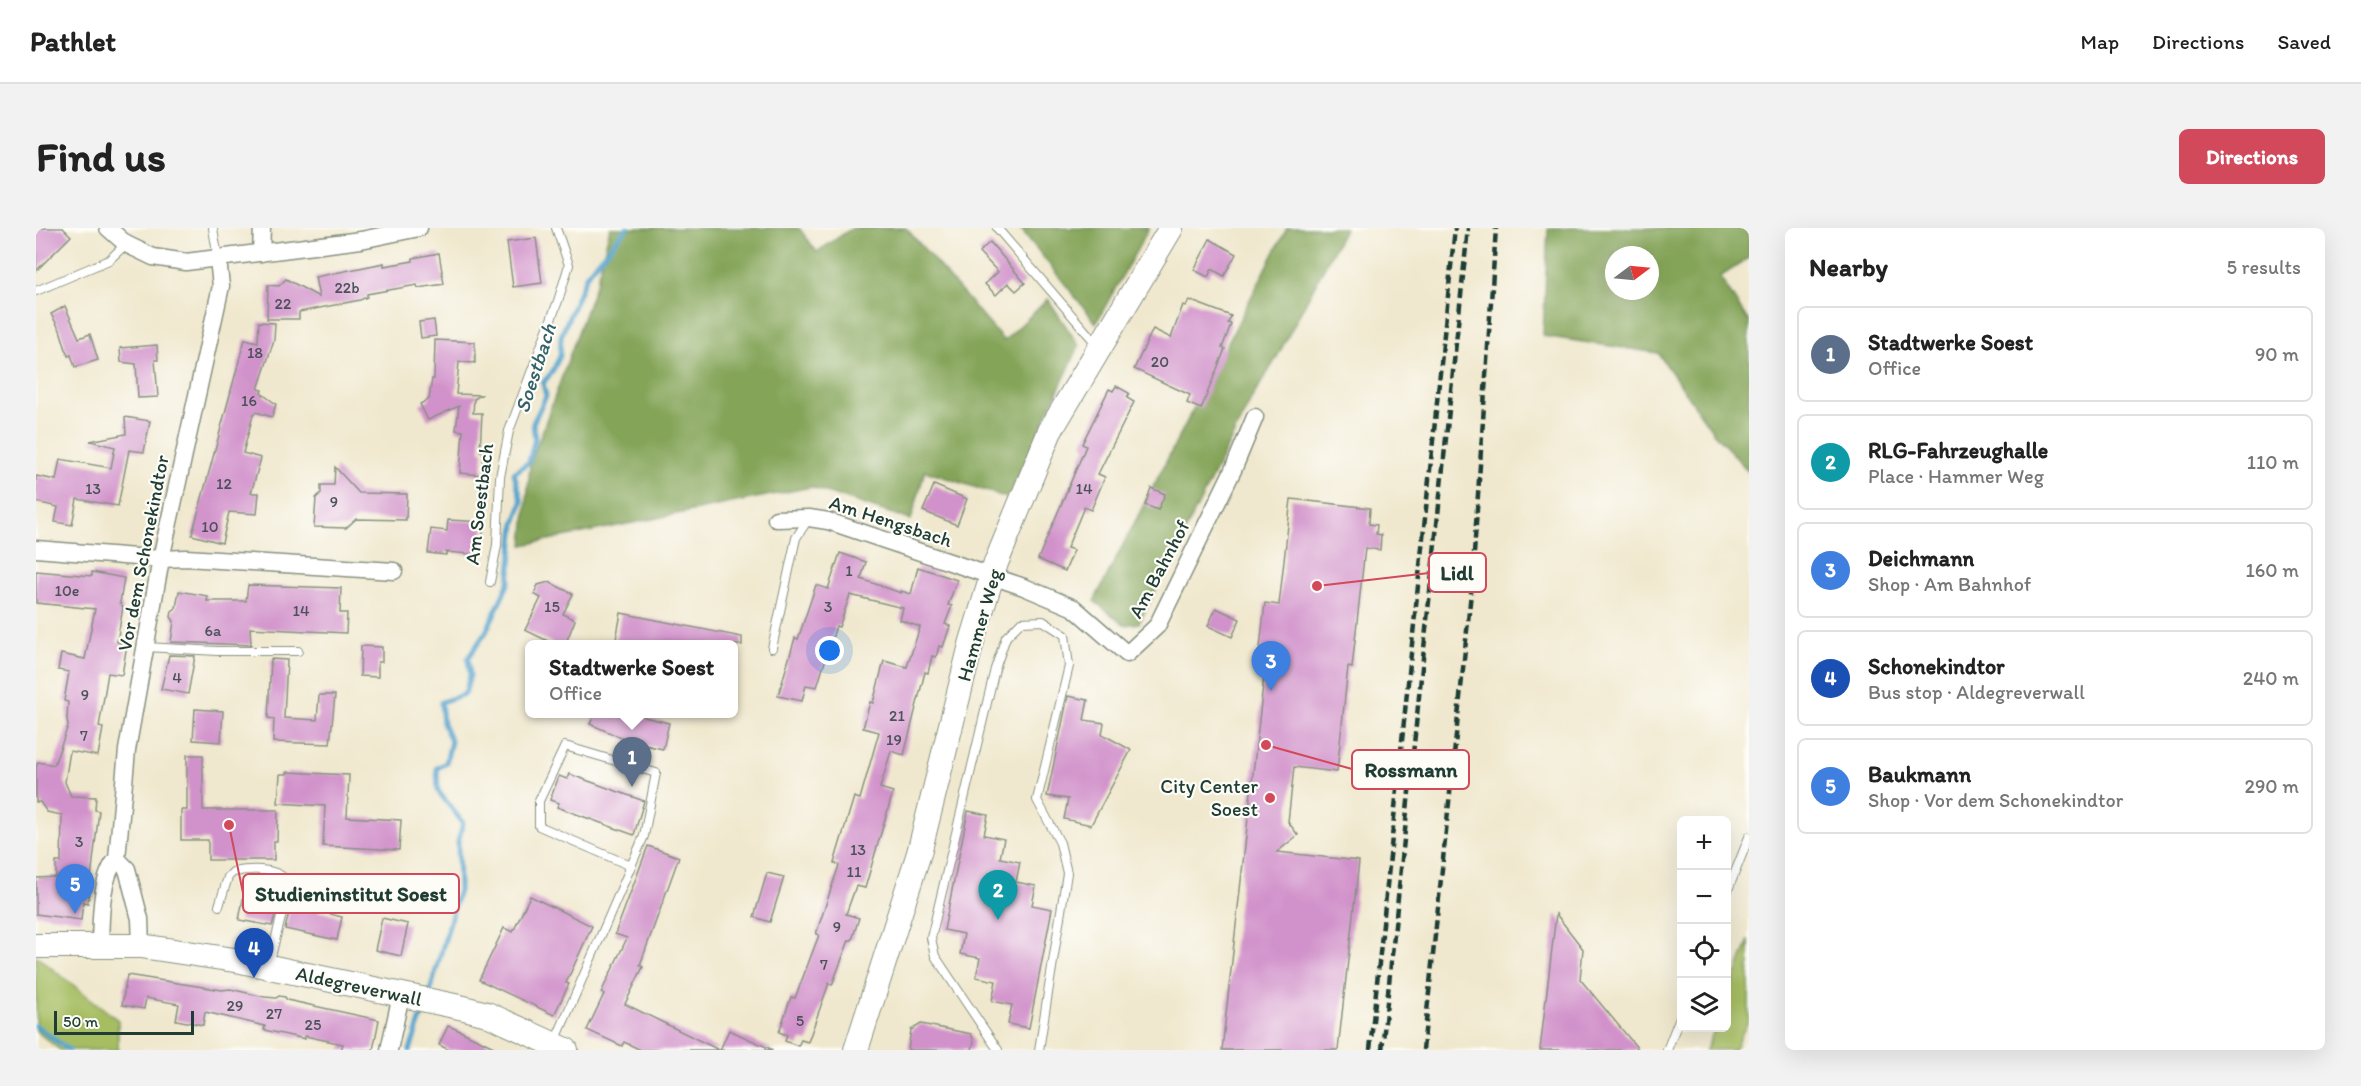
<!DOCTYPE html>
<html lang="en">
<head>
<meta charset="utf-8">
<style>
	body { margin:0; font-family:Itim,sans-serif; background:#f2f2f2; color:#222 }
	.controls { position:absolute; right:18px; bottom:18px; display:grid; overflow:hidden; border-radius:9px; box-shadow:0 6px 24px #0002 }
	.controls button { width:54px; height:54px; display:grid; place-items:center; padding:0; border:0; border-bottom:2px solid #e0e0e0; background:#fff; color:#222; font:30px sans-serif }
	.compass { position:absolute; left:1569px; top:18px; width:54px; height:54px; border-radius:50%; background:#fff; box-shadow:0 6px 24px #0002; rotate:74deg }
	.scale { position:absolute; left:18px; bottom:15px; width:140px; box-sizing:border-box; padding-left:6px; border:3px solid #1f3d34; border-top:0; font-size:16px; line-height:21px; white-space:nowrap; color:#1f3d34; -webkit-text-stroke:4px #fdfcf7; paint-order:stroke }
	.you { position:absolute; left:794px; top:423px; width:21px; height:21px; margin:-15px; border:4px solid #fff; border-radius:50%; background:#1a73e8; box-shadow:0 0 0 9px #1a73e833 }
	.badge { display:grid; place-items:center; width:39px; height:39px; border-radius:50%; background:#d1495b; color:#fff; font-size:20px; font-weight:700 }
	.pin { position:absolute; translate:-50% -50px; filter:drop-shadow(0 2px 3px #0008) }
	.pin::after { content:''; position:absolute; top:32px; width:21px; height:18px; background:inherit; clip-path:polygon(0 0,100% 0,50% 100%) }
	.popup { position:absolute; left:489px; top:412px; width:213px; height:78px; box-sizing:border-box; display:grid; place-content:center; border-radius:9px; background:#fff; filter:drop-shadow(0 2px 4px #0005); font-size:20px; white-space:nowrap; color:#767676 }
	.popup b { font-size:22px; color:#222 }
	.popup::after { content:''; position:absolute; left:50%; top:100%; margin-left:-12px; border:12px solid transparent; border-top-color:#fff }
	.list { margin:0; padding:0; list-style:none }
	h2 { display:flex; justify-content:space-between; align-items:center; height:78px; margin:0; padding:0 24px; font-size:26px }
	h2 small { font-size:20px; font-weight:400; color:#767676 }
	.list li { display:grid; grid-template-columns:39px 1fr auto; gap:18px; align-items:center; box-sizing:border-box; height:96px; margin:0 12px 12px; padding:0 12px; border:2px solid #e0e0e0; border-radius:9px }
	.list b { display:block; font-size:22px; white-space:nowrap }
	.list p { margin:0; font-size:20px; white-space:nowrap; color:#767676 }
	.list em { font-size:20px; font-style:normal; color:#767676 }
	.icon { flex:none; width:33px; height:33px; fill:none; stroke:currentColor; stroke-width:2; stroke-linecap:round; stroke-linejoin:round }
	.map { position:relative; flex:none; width:1713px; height:822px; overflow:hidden; border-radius:9px }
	header { display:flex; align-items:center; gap:36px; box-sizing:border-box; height:84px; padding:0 30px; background:#fff; border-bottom:2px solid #e0e0e0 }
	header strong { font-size:28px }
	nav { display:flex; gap:33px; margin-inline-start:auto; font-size:21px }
	.intro { display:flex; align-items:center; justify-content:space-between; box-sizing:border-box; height:144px; padding:0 36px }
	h1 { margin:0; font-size:42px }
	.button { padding:15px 27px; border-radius:9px; background:#d1495b; color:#fff; font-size:21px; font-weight:700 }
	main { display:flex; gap:36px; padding:0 36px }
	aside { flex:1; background:#fff; border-radius:9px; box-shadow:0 6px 24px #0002 }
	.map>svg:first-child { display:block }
	.green { fill:#a6bd62; stroke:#627d4b; stroke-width:1.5 }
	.forest { fill:#84a458; stroke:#527046; stroke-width:1.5; fill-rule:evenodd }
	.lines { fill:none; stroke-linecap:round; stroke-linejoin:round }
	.stream { stroke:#52a3cd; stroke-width:5 }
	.building { fill:#d192cb }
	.lane-casing { stroke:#889281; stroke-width:10 }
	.street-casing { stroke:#889281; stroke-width:19 }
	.secondary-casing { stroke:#889281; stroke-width:26 }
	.lane { stroke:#fff; stroke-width:8 }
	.street { stroke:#fff; stroke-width:16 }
	.secondary { stroke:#fff; stroke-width:24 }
	.rail { stroke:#1f3d34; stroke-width:4.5; stroke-dasharray:9 4.5; stroke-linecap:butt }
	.poi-dot { fill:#d1495b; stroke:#fdfcf7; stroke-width:2 }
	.labels { text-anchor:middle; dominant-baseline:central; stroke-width:4.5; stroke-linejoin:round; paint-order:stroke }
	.number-label { font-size:16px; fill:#4c525a }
	.street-label { font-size:20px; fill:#1f3d34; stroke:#fdfcf7 }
	.poi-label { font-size:20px; fill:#1f3d34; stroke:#fdfcf7; text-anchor:end }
	.water-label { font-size:21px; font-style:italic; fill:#31616a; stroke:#fdfcf7 }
	.leader { fill:none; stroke:#d1495b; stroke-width:2 }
	.callout-dot { fill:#d1495b; stroke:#fdfcf7; stroke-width:2 }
	.callout { fill:#fdfcf7; stroke:#d1495b; stroke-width:2 }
	.callout-label { font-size:21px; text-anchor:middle; font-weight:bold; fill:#1f3d34 }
</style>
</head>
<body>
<header>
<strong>Pathlet</strong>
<nav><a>Map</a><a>Directions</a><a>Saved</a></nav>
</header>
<div class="intro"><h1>Find us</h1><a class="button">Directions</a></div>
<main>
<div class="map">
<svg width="1713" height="822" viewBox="0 0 1713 822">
	<rect width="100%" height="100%" fill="#fdfcf7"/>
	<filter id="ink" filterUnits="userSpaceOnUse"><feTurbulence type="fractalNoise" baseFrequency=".0167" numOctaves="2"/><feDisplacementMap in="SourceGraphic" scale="12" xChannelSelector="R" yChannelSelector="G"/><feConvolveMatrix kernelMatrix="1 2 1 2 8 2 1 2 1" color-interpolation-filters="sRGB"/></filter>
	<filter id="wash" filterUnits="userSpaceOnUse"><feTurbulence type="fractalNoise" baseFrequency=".008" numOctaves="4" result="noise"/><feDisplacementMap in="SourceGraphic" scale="24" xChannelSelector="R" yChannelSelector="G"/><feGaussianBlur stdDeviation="1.35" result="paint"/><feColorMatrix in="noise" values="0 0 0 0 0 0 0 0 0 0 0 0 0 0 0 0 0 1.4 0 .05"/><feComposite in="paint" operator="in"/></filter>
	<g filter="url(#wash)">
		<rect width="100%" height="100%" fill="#f0e8ce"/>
		<g class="green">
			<path d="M1713,712v79l-15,31h-28l9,-22h11l1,-30z"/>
			<path d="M0,728l82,64v30h-58l-24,-19z"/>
		</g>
		<g class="forest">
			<path d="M574,0h189l18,24 35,-24h54l98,113 44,-42 31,47 -71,152 -83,-27 -14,49 -100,-33 -288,58 7,-80 67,-185z"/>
			<path d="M984,0h129l-53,95z"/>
			<path d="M1251,0h58l-69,131 -24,39 -113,225 -14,2 -31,-24z"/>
			<path d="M1512,0h201v30l-29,19 29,45v150l-36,-40 -55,-79 -115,-17zM1578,27h36v36h-36z"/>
		</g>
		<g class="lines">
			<g class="stream">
				<path d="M393,767l30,-105 -1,-48 5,-19 -25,-32 -1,-23 9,-5 5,-22 -8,-18 -2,-21 24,-8 5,-19 -2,-17 18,-26 23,-50 6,-59 7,-21 -8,-29 15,-11 6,-23 -2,-16 13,-27 -3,-13 9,-11 8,-16 1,-20 26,-62 40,-46"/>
				<path d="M0,798l33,24"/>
				<path d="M374,822l15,-44"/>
			</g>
		</g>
		<g id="blocks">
			<g class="building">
				<path d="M0,0h27l8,8 -35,35z"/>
				<path d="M500,10l6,45 -29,4 -6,-45z"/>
				<path d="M1174,11l26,15 -12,22 -12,-7 -4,8 -14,-7z"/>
				<path d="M954,14l35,41 -9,8 -8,-8 -12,12 -11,-11 13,-12 -19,-20z"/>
				<path d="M403,25l5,31 -26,4 -1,-3 -50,9v3l-7,3 -61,12v7h-32l1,-34 11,1 7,-7 33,18 -4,-20 69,-14v3l29,-5v-3z"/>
				<path d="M1153,72l42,16 -3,7 3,1 -9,24 3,1 -24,60 -14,-6 3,-8 -56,-26 19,-40 18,9 12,-33 3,1z"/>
				<path d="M29,78l14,32 11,-4 8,26 -23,7 -4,-12 -3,1 -8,-26 -9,-16z"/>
				<path d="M398,92l2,16 -15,2 -2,-16z"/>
				<path d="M223,94l16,1 -1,17 -16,49 4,1 -1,3 15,11 -4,13 -16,-5 -3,3 -10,38 18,5 -10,35h8l-2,21 -28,-2 -7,31 -30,-8 53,-196 13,3z"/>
				<path d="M399,112l40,2v21l-16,-1 -3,32 25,1 -7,4 -1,14h9l-2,38h3l-1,24 -22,-2 3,-42 -7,-1 3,-24 -31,14 -8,-16 9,-5 3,-20h2z"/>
				<path d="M121,117l1,15h-3l3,37 -20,1 -2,-34 -15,-2 -1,-14z"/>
				<path d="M1080,158l13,7 -2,5 7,4 -36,72 7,3 -14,33 -7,-3 -17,41 7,2 -9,21 -27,-12 48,-113 -4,-2 27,-55 4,2z"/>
				<path d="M89,189l25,4 -6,31 -15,-2 -11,56 -41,-7 -5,26 -17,-3 3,-15 -22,-5v-26l20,4 4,-21 51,9 4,-21 -25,-6 36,-7z"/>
				<path d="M299,239l24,26 48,1 -1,26 -50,-1 -10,9 -32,-1 2,-29 5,-5v-8h13z"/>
				<path d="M898,257l33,14 -10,26 -34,-14z"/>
				<path d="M1115,260l14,6 -7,16 -13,-5z"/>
				<path d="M1255,271l79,9 -1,16 8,1 -1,9 5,1 -1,15 -15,-2 -13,120 -4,-1 -11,105 -43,-5 -6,55 10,13 -21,17 82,9 -21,189h-116l44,-392 -7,-1 6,-54 14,2z"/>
				<path d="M412,292l36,2 -3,33 -35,-3v3l-18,-2 3,-24 16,2z"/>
				<path d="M804,325l26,9 -5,17 40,14v-2l10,3 7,-27 39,13 -9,25 4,1 -7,18 5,2 -7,21 -4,-1 -3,11 -4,-1 -4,17 -3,-1 -21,83 -13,-4 -11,37 13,4 -28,96 -9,-2 -10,28 13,4 -7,22h-3l-17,45 -3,-2 -21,59 -7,-2 -3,6 -13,-5 2,-6 -8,-3 12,-35 4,1 24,-63 -3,-1 23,-69 -5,-2 20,-66 6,2 19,-67 -16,-4 7,-26 3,1 11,-42 23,6 13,-40 -20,-7 3,-12 -53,-13 -11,32 -3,-1 -19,61 -11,-2 -4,16 -24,-5 17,-58 3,1 18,-54 12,4z"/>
				<path d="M0,343l56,5v-4l32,6 -4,25 3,4 -6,35 10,2 -5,31 -14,-2 -9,54 4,1 -5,28 -28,-5 -5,31 6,14 25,1 -1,13 4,1 -11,92 -5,-1 -2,18 -45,-6v-36l20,-1v-15h5l1,-47 -15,-3 -7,-10h-4v-35l2,-5 16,3 14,-39 -1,-7 1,-17 -4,-1 5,-29 -11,-2 3,-16 24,5 10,-50 -59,-6z"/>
				<path d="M513,354l24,12 -10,20 12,6 -10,25h-9l-31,-15 16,-32 -7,-4 4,-9z"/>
				<path d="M212,357l93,3 -1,25h7l-1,20 -96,-5 1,17 -80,-3 3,-21 -3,-4 1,-6 4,-3 3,-17 29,5 -1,5h39z"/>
				<path d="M1180,380l24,11 -8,18 -24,-11z"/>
				<path d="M585,385l121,24v8h-127z"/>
				<path d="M325,418l21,1v15h-4v15l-18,-1z"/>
				<path d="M133,427l26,1 -7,38 -27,-5z"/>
				<path d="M235,431l16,1 -3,58 33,2 2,-25h16l-5,49 -57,-2 1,-23 -6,-1z"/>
				<path d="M1032,468l20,4 -4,20 20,3 -2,11 29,16 -40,75 -27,-6 4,-20 -21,-3z"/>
				<path d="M159,481l28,2 -2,31 -28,-2z"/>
				<path d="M559,486h49v3l25,6 -6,26 -32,-7 -41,-18z"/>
				<path d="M151,527h16v55h75l-1,31h-3v19h-66v-20h-27v-30h6z"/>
				<path d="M251,544l62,3 -2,42 54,3 -2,30 -76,-4 2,-40 -47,-3 2,-29h7z"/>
				<path d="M533,546l75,27 -10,34 -77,-28 2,-4 -9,-3 9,-24 8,3z"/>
				<path d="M932,583l20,4 -4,20 20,4 -4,19 20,4 -4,20 20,4 -4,19 20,4 -23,119 -21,-4 4,-19 -20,-4 4,-20 -20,-4 4,-19 -20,-4 4,-20 -20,-4z"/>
				<path d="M612,618l31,11 -39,108 3,2 -18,37 94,46h-78l-17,-8 -2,4 -35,-16 17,-36 -3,-1 26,-55 -12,-4z"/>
				<path d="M731,645l17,4 -14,45 -16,-5z"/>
				<path d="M208,666l35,7 -7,25 -33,-6z"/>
				<path d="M494,668l62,30 -26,57 3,1 -15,31 -75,-35 25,-52 9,4z"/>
				<path d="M255,676l9,2v-2l19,4 -1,3 24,6 -5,23 -52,-11z"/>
				<path d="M1520,686l27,35 -3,30 59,71h-99z"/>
				<path d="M346,690l26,6 -7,32 -26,-6z"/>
				<path d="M91,747l95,15 8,-1 35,8 11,1 3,-2 6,1 2,3 92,20 -6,30h-32l2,-6 -38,-8v3l-41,-9 1,-4 -60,-14 -2,13 -27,-5 3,-16 -33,-6 -2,11 -22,-4z"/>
				<path d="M885,796l50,10 3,7 -2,9h-64l3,-20z"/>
				<path d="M412,798l8,3 44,21h-51l-10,-5z"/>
				<path d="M693,802l44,20h-53z"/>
			</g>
		</g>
	</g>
	<g filter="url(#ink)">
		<use href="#blocks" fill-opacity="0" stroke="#889281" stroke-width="1.5"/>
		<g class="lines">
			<g class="lane-casing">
				<g id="lane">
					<path d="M177,0l5,31"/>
					<path d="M961,0l102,119"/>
					<path d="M0,63l73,-31 17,-16"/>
					<path d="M454,354l7,-37 3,-68 9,-46 49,-130 11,-36 -13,-37"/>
					<path d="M110,419l71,4h81"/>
					<path d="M736,420l24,-110 13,-20"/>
					<path d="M1690,667l23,-58"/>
					<path d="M183,678l9,-29 5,-5c16,-3 42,-5 53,8v18l-17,66"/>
					<path d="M518,816l90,-208 12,-63 -91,-27 -26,55v25l92,40"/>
					<path d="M962,822l-63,-94 -4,-18 64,-269 11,-32 15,-15 22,-1 22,14 4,31 -32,134 23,43 7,30 -28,177"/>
					<path d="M1631,822l15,-38"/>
				</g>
			</g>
			<g class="street-casing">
				<g id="street">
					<path d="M72,0l18,16 27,13 33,5 175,-22 58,-12"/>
					<path d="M225,25l1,-25"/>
					<path d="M740,291l33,-1 19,3 196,66 50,21 53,46 30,-28 76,-156 22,-53"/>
					<path d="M0,321l125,10 25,-1 208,13"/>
					<path d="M81,631l10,10 13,50 1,27"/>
					<path d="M64,716c1,-24 0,-67 17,-85l10,-109 34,-191 60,-273 -3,-27"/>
					<path d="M353,822l12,-55"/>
				</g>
			</g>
			<g class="secondary-casing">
				<g id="secondary">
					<path d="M0,718h105l100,15 223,47 23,6 79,36"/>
					<path d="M820,822l63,-197 53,-212 24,-78 54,-132 121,-203"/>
				</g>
			</g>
			<use href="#lane" class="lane"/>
			<use href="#street" class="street"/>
			<use href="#secondary" class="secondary"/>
			<g class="rail">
				<path d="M1334,822l85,-822"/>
				<path d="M1346,822l86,-822"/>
				<path d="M1387,822l49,-467 24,-355"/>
			</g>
		</g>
	</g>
	<circle class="poi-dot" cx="1234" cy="570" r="6"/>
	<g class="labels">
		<g class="number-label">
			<text x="311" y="59">22b</text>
			<text x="247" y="75">22</text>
			<text x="219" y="124">18</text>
			<text x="1124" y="133">20</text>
			<text x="213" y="172">16</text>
			<text x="188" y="255">12</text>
			<text x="57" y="260">13</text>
			<text x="1048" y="260">14</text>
			<text x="298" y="273">9</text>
			<text x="174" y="298">10</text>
			<text x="813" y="342">1</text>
			<text x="31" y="362">10e</text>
			<text x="516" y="378">15</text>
			<text x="792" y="378">3</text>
			<text x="265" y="382">14</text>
			<text x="177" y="402">6a</text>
			<text x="141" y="449">4</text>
			<text x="49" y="466">9</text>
			<text x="861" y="487">21</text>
			<text x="48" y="507">7</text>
			<text x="858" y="511">19</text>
			<text x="43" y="613">3</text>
			<text x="822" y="621">13</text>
			<text x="818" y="643">11</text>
			<text x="801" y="698">9</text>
			<text x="788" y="736">7</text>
			<text x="199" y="777">29</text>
			<text x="238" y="785">27</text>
			<text x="764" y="792">5</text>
			<text x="277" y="796">25</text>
		</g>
		<g class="street-label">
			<text transform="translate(443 276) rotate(-83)">Am Soestbach</text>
			<text transform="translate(855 293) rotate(18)">Am Hengsbach</text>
			<text transform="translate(107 325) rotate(-79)">Vor dem Schonekindtor</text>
			<text transform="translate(1123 341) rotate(-62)">Am Bahnhof</text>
			<text transform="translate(943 397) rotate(-74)">Hammer Weg</text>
			<text transform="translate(323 758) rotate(12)">Aldegreverwall</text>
		</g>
		<g class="poi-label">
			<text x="1222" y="558">City Center<tspan x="1222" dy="23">Soest</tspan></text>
		</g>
		<g class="water-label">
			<text transform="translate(499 140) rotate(-72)">Soestbach</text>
		</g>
	</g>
	<path class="leader" d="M1281 358L1393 345M1230 517L1316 541M193 597L207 665"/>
	<g class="callout-dot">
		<circle cx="1281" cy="358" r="6"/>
		<circle cx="1230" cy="517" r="6"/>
		<circle cx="193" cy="597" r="6"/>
	</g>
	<g class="callout">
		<rect x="1393" y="325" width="57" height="39" rx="6"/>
		<rect x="1316" y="522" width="117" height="39" rx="6"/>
		<rect x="207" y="646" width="216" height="39" rx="6"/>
	</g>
	<g class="callout-label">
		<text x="1421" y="352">Lidl</text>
		<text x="1375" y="549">Rossmann</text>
		<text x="315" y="673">Studieninstitut Soest</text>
	</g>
</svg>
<div class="controls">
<button>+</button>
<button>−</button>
<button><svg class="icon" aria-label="locate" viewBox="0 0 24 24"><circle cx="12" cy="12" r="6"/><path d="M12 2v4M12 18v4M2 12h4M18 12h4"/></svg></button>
<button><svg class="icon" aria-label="layers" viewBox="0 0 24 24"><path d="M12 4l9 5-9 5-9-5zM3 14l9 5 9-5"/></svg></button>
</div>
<svg class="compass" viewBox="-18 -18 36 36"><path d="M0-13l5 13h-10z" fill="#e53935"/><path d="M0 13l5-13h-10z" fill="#767676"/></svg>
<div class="scale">50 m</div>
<div class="you"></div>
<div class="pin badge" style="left:596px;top:559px;background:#5c6f8a">1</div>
<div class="popup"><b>Stadtwerke Soest</b>Office</div>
<div class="pin badge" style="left:962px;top:692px;background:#0f9aa8">2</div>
<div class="pin badge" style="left:1235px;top:463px;background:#3f7fe0">3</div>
<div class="pin badge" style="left:218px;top:750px;background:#1a4fb4">4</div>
<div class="pin badge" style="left:39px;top:686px;background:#3f7fe0">5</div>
</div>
<aside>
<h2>Nearby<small>5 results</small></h2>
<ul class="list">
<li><span class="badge" style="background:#5c6f8a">1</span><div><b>Stadtwerke Soest</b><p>Office</p></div><em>90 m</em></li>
<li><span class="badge" style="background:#0f9aa8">2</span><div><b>RLG-Fahrzeughalle</b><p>Place · Hammer Weg</p></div><em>110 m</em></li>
<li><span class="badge" style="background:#3f7fe0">3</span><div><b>Deichmann</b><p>Shop · Am Bahnhof</p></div><em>160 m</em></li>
<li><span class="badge" style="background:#1a4fb4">4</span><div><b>Schonekindtor</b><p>Bus stop · Aldegreverwall</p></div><em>240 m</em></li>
<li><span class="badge" style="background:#3f7fe0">5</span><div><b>Baukmann</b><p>Shop · Vor dem Schonekindtor</p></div><em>290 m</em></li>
</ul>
</aside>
</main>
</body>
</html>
